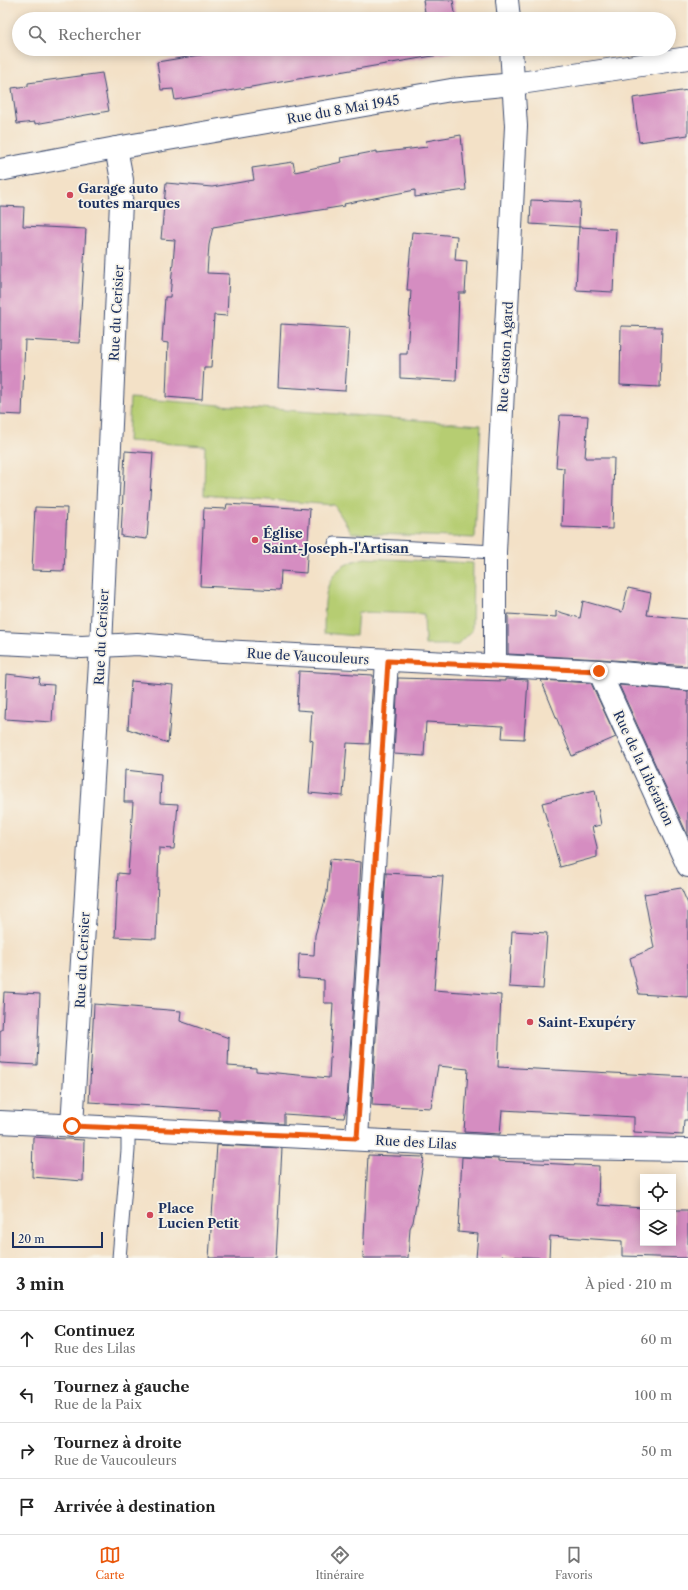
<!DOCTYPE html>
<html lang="fr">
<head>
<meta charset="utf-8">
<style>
	body { margin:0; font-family:"Libre Caslon Text",serif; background:#f2f2f2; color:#222 }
	.controls { position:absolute; right:12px; bottom:12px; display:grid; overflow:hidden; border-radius:0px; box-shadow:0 2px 10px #0003 }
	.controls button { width:36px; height:36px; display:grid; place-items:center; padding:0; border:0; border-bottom:1px solid #e0e0e0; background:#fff; color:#222; font:20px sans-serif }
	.scale { position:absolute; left:12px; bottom:10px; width:91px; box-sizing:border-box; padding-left:4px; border:2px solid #1b2f5e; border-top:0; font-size:11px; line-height:14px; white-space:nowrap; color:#1b2f5e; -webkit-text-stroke:3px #f7f3e8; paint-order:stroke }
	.stop { position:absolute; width:12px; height:12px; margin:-9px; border:3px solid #ea580c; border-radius:50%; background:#fff }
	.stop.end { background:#ea580c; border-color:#fff; box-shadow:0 1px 4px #0008 }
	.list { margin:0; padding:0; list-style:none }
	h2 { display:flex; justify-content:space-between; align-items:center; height:52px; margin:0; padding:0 16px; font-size:17px }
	h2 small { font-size:13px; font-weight:400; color:#767676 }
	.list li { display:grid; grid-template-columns:26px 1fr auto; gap:12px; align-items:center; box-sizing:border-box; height:56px; padding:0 16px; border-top:1px solid #e0e0e0 }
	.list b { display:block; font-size:15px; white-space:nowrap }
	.list p { margin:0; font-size:13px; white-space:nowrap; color:#767676 }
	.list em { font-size:13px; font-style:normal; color:#767676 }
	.icon { flex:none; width:22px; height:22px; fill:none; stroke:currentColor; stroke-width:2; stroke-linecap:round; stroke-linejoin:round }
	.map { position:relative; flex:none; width:688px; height:1258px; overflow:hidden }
	.search { position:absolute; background:#fff; box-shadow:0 2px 10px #0003; left:12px; right:12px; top:12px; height:44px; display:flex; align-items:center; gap:10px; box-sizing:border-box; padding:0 14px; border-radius:22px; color:#767676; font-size:15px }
	.sheet { height:276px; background:#fff }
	nav { display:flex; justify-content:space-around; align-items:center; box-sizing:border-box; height:56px; border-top:1px solid #e0e0e0; background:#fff; font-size:11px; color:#767676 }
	nav a { display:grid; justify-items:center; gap:2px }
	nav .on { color:#ea580c }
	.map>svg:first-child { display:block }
	.green { fill:#b6cd72; stroke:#687e68 }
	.building { fill:#d58dc1 }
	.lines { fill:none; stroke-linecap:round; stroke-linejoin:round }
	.lane-casing { stroke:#3b4a6e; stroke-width:15 }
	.street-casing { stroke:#3b4a6e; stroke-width:24 }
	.lane { stroke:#fff; stroke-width:13 }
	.street { stroke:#fff; stroke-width:22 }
	.route { stroke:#ea580c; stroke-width:5 }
	.poi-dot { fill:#d1495b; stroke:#f7f3e8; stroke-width:1.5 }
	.labels { text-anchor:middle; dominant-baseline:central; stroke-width:3.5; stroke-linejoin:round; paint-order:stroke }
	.street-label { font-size:13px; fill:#1b2f5e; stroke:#f7f3e8 }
	.poi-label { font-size:13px; font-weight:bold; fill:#1b2f5e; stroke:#f7f3e8; text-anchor:start }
</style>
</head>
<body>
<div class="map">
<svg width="688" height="1258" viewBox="0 0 688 1258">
	<rect width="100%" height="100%" fill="#f7f3e8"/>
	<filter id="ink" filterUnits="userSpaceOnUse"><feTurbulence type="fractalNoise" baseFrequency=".025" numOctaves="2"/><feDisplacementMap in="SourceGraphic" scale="8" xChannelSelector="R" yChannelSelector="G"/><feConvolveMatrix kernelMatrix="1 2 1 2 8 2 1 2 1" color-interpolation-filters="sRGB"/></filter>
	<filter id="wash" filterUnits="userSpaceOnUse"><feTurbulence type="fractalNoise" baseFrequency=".012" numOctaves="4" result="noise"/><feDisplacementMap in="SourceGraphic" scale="16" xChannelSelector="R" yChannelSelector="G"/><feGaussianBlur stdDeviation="0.9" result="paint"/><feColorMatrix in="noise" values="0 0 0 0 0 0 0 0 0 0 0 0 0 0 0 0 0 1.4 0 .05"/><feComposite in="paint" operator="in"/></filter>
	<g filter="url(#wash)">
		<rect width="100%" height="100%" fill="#f3e1c7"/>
		<g class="green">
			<path d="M130,398l351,27 -6,113 -123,-5 -18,-28 -130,-10 1,-49 -77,-5z"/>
			<path d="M365,558l108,5 -1,68 -14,14h-33l-1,-31 -66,-2 -2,24 -32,-3c1,-36 -3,-66 41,-75z"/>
		</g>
		<g id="blocks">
			<g class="building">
				<path d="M423,0h30l3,19h-76l45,-7z"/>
				<path d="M237,49h225v2l-287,49 -2,-11 -12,1 -4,-28z"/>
				<path d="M102,73l7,38 -74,13v-2l-18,2 -5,-36 16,-2v-3z"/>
				<path d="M688,90v45l-49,7 -6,-44z"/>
				<path d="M461,135l5,55 -51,7v-7l-71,14 1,2 -132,21 -4,18 -2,28 22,1 -2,42 -13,-1 -3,53h-7l-2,32 -36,-3 2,-54 -6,-1 3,-45h5l5,-57 -14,-1 5,-56 46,4 42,-7 -2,-12 41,-6 2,10 47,-10 -1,-4 36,-7v2l50,-6 -1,-6z"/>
				<path d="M531,200l49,2 -1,25 -49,-3z"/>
				<path d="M0,206l24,1 -1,19 63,3 -7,114 -54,-3 -3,75 -22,-1z"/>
				<path d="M579,227l37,2 -3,63 -37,-2z"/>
				<path d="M412,232l45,4 -2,24 12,1 -2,32h-6l-3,88 -56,-3v-24h7l4,-64h-4z"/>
				<path d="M281,324l68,4 -4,63 -67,-4z"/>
				<path d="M621,326l41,1 -2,60 -40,-2z"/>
				<path d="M560,415l28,1 -3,42h29l-2,71 -50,-2 2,-59 -8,-1z"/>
				<path d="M125,451l28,2 -6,86 -26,-3z"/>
				<path d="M227,504l83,5 -4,64 -25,-2 -1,19 -80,-4 4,-78 22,1z"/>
				<path d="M35,507l32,1 -3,63 -32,-1z"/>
				<path d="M628,588l23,5 -4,22 41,4v47l-88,-7 -92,-5v-40l48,3v-6l24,7 3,-17 39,11z"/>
				<path d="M299,671l74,4v2l-4,67 -22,-1 -4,53 -34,-3 4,-52 -3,-1 2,-29 -15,-1z"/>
				<path d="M7,674l33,4 -1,6 15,1 -2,37 -47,-3z"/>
				<path d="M398,678l107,3v-2l23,1 -4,59 -22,-1 1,-12 -77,-4 -2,34 -30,-2z"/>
				<path d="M541,680l50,3 25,54 -44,19z"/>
				<path d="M131,681l42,4 -5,58 -40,-14z"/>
				<path d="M619,685l69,6v145z"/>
				<path d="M125,770l36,4 -1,29 18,1 -4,45 -15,-1 -3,91 -41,-2 3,-64 10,1 5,-72h-9z"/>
				<path d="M595,790l6,35 -9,2 5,20v10l-37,10 -18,-64z"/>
				<path d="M330,859l31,3 -14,241 -3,15 -60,-4v10l-65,-4v-10l-130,-8 5,-98 87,7 -1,10 49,17 -1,28 28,2v3l73,7 4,-75h-9v-23l-26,-2 1,-24 15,1 1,-20 12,-42z"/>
				<path d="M386,873l57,3 -9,114 67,5 -3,72 190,10v43h-4l-1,15 -49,-3v-15l-132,-7 -2,24 -36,-2 4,-63 -30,-3 -7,42 -59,-3z"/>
				<path d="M681,888l7,16v93l-49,-3 -9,-36 24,-10 -10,-54z"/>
				<path d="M512,931l35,2 -4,56 -34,-2z"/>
				<path d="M4,992l36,2 -3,71 -37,-2v-33h2z"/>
				<path d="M33,1137l51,3 -1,41 -51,-4z"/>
				<path d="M217,1145l65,3 -6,110h-67z"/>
				<path d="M368,1155l56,2 -11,65 -3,6 -2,30h-45z"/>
				<path d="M462,1157l36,2v2l101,5 -1,39 45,3v35h30v-33h15v48l-66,-2v-15l-72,-5 -1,22 -47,-2v2h-26l2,-24 -20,-2z"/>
			</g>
		</g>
	</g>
	<g filter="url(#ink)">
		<use href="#blocks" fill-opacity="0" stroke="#3b4a6e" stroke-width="1"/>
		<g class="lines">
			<g class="lane-casing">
				<g id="lane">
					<path d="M335,544l160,8"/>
					<path d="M119,1258l9,-108v-21"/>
				</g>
			</g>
			<g class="street-casing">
				<g id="street">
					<path d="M507,0l2,19"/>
					<path d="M0,170l116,-22 335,-58 63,-6 174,-26"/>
					<path d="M0,643l82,4 55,-3 67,6 395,21 89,8"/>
					<path d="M495,665v-113l21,-426 -5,-77"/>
					<path d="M599,671l89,195"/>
					<path d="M0,1122l505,25 183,3"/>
					<path d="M72,1126l29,-480 21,-466 -6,-32"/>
					<path d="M357,1138l30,-477"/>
				</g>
			</g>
			<use href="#lane" class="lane"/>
			<use href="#street" class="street"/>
		</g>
	</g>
	<g class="lines" filter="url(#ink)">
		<path class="route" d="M72,1126l285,12 31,-477 211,10"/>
	</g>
	<g class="poi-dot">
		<circle cx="70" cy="195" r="4"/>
		<circle cx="255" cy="540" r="4"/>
		<circle cx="530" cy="1022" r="4"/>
		<circle cx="150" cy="1215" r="4"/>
	</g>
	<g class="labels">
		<g class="street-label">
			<text transform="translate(343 109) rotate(-10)">Rue du 8 Mai 1945</text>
			<text transform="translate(116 313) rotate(-87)">Rue du Cerisier</text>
			<text transform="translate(505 357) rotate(-87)">Rue Gaston Agard</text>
			<text transform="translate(101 637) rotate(-87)">Rue du Cerisier</text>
			<text transform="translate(308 656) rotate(3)">Rue de Vaucouleurs</text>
			<text transform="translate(644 768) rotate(65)">Rue de la Libération</text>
			<text transform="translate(82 960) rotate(-87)">Rue du Cerisier</text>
			<text transform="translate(416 1142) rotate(3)">Rue des Lilas</text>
		</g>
		<g class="poi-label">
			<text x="78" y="188">Garage auto<tspan x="78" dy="15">toutes marques</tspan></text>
			<text x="263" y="533">Église<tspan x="263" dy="15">Saint-Joseph-l'Artisan</tspan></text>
			<text x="538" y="1022">Saint-Exupéry</text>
			<text x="158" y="1208">Place<tspan x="158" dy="15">Lucien Petit</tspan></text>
		</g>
	</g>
</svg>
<div class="controls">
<button><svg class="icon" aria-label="locate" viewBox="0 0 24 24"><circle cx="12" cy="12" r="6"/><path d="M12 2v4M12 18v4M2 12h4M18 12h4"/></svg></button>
<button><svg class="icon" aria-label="layers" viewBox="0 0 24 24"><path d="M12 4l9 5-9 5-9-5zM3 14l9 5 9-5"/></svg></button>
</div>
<div class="scale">20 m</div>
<div class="stop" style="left:72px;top:1126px"></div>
<div class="stop end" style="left:599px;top:671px"></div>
<div class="search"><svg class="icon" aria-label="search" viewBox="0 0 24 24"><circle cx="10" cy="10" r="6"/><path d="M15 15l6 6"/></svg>Rechercher</div>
</div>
<section class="sheet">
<h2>3 min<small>À pied · 210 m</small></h2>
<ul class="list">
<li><svg class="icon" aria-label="ahead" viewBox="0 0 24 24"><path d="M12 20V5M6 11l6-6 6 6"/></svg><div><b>Continuez</b><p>Rue des Lilas</p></div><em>60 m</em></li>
<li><svg class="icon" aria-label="left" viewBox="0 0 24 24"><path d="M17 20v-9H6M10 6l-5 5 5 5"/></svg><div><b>Tournez à gauche</b><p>Rue de la Paix</p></div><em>100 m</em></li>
<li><svg class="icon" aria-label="right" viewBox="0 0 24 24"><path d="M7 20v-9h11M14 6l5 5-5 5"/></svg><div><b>Tournez à droite</b><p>Rue de Vaucouleurs</p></div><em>50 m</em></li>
<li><svg class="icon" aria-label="arrive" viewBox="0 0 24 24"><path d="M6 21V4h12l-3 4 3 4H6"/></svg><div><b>Arrivée à destination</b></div></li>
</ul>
</section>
<nav>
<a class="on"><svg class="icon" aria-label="map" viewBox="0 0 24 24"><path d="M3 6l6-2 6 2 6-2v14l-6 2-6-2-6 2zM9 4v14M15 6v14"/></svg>Carte</a>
<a><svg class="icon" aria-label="directions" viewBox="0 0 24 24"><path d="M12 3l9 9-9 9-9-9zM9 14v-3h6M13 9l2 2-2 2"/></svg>Itinéraire</a>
<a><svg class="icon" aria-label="saved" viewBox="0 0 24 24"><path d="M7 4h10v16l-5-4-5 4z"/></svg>Favoris</a>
</nav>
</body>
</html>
